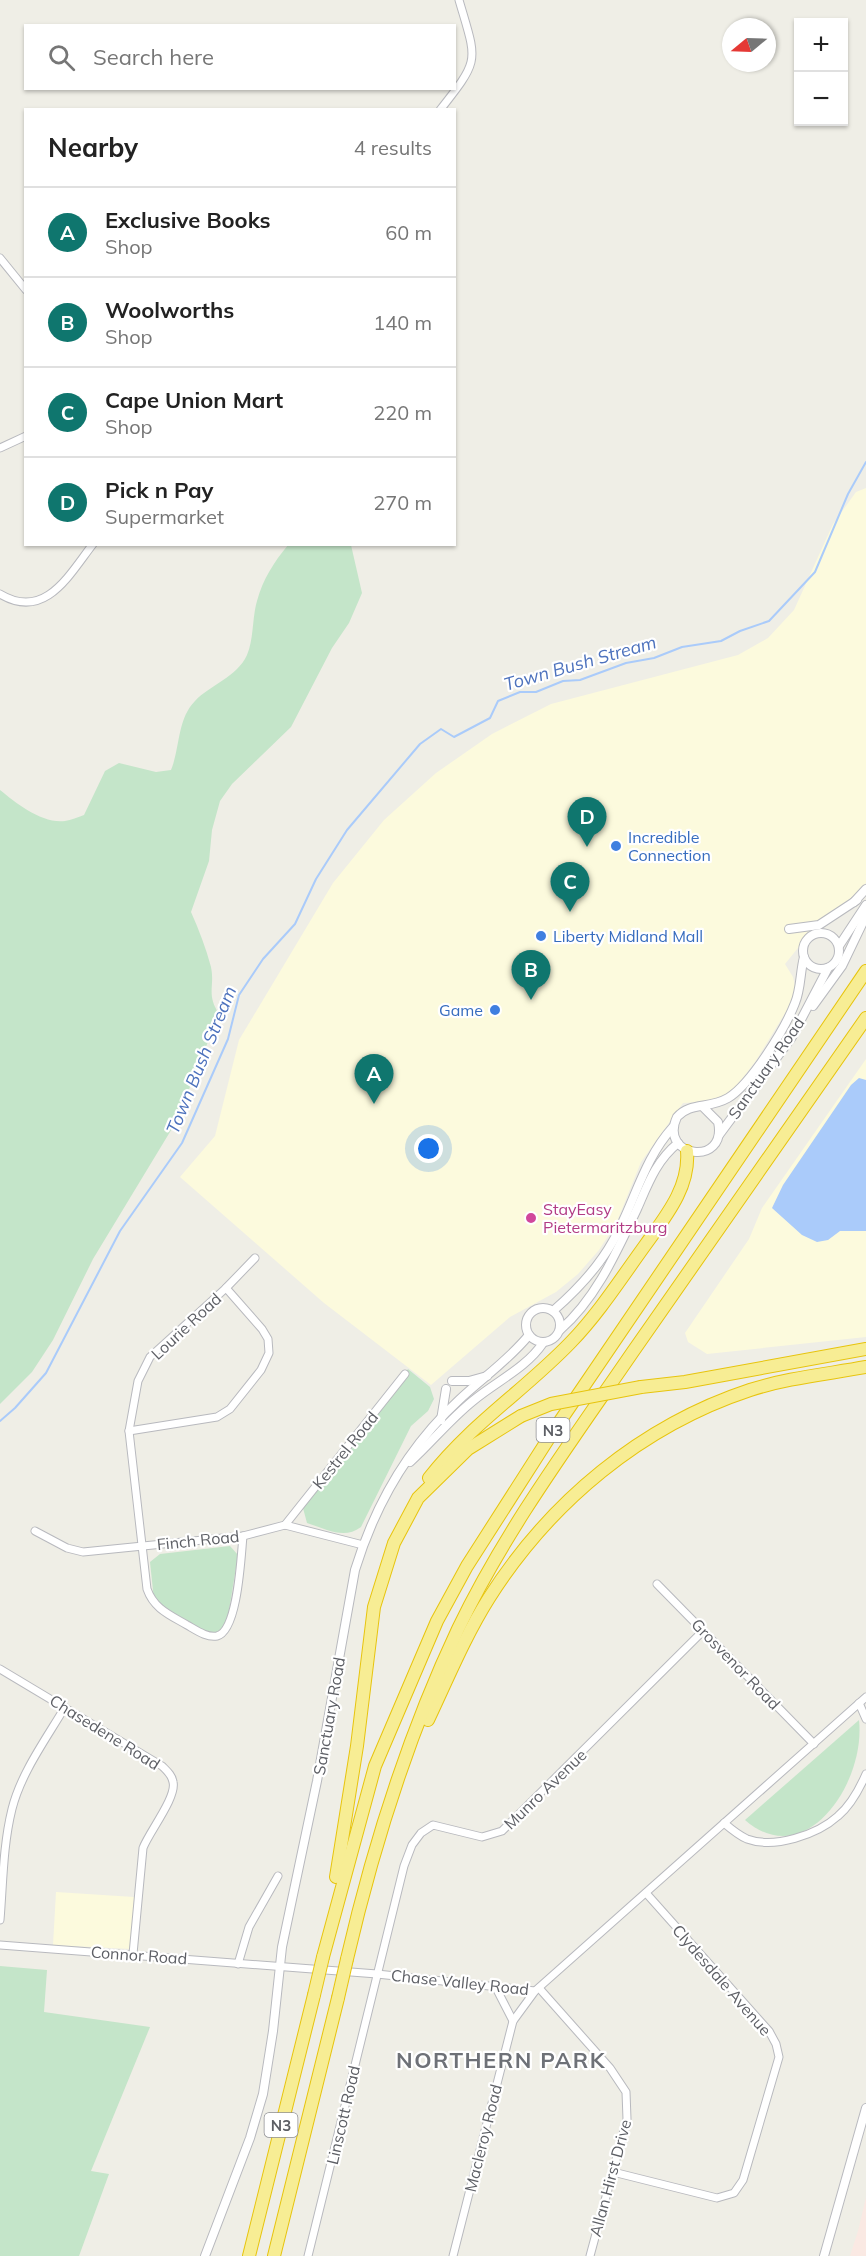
<!DOCTYPE html>
<html lang="en">
<head>
<meta charset="utf-8">
<style>
	body { margin:0; font-family:Mulish,sans-serif; background:#f2f2f2; color:#222 }
	.controls { position:absolute; right:18px; top:18px; display:grid; overflow:hidden; border-radius:0px; box-shadow:0 2px 4px #0004 }
	.controls button { width:54px; height:54px; display:grid; place-items:center; padding:0; border:0; border-bottom:2px solid #e0e0e0; background:#fff; color:#222; font:30px sans-serif }
	.compass { position:absolute; left:722px; top:18px; width:54px; height:54px; border-radius:50%; background:#fff; box-shadow:0 2px 4px #0004; rotate:251deg }
	.you { position:absolute; left:429px; top:1149px; width:21px; height:21px; margin:-15px; border:4px solid #fff; border-radius:50%; background:#1a73e8; box-shadow:0 0 0 9px #1a73e833 }
	.badge { display:grid; place-items:center; width:39px; height:39px; border-radius:50%; background:#0f766e; color:#fff; font-size:20px; font-weight:700 }
	.pin { position:absolute; translate:-50% -50px; filter:drop-shadow(0 2px 3px #0008) }
	.pin::after { content:''; position:absolute; top:32px; width:21px; height:18px; background:inherit; clip-path:polygon(0 0,100% 0,50% 100%) }
	.list { margin:0; padding:0; list-style:none }
	h2 { display:flex; justify-content:space-between; align-items:center; height:78px; margin:0; padding:0 24px; font-size:26px }
	h2 small { font-size:20px; font-weight:400; color:#767676 }
	.list li { display:grid; grid-template-columns:39px 1fr auto; gap:18px; align-items:center; box-sizing:border-box; height:90px; padding:0 24px; border-top:2px solid #e0e0e0 }
	.list b { display:block; font-size:22px; white-space:nowrap }
	.list p { margin:0; font-size:20px; white-space:nowrap; color:#767676 }
	.list em { font-size:20px; font-style:normal; color:#767676 }
	.icon { flex:none; width:33px; height:33px; fill:none; stroke:currentColor; stroke-width:2; stroke-linecap:round; stroke-linejoin:round }
	.map { position:relative; flex:none; width:866px; height:2256px; overflow:hidden }
	.search { position:absolute; background:#fff; box-shadow:0 2px 4px #0004; left:24px; top:24px; width:432px; height:66px; display:flex; align-items:center; gap:15px; box-sizing:border-box; padding:0 21px; border-radius:0px; color:#767676; font-size:22px }
	.panel { position:absolute; background:#fff; box-shadow:0 2px 4px #0004; left:24px; top:108px; width:432px; height:438px; border-radius:0px }
	.map>svg:first-child { display:block }
	.commercial { fill:#fcfadd }
	.medical { fill:#fae9e3 }
	.green { fill:#c4e5c9 }
	.water { fill:#aacbfa }
	.lines { fill:none; stroke-linecap:round; stroke-linejoin:round }
	.stream { stroke:#aacbfa; stroke-width:2 }
	.minor-casing { stroke:#b8b9be; stroke-width:9 }
	.tertiary-casing { stroke:#b8b9be; stroke-width:10 }
	.motorway-casing { stroke:#e7c40d; stroke-width:14 }
	.minor { stroke:#fff; stroke-width:7 }
	.tertiary { stroke:#fff; stroke-width:8 }
	.motorway { stroke:#f7ed94; stroke-width:12 }
	.motorway-bridge-casing { stroke:#e7c40d; stroke-width:14; stroke-linecap:butt }
	.motorway-bridge { stroke:#f7ed94; stroke-width:12 }
	.shop-dot { fill:#3f7fe0; stroke:#fff; stroke-width:2 }
	.hotel-dot { fill:#d1479c; stroke:#fff; stroke-width:2 }
	.labels { text-anchor:middle; dominant-baseline:central; stroke-width:4.5; stroke-linejoin:round; paint-order:stroke }
	.shield { fill:#fff; stroke:#8e8f93; stroke-width:1.5 }
	.shield-label { font-size:15px; font-weight:bold; fill:#5d5f65 }
	.shop-label { font-size:16px; fill:#366cbe; stroke:#fff; text-anchor:start }
	.street-label { font-size:16px; fill:#5d5f65; stroke:#fff }
	.hotel-label { font-size:16px; fill:#b23c85; stroke:#fff; text-anchor:start }
	.water-label { font-size:18px; font-style:italic; fill:#4d72bd; stroke:#fff }
	.district-label { font-size:22px; font-weight:bold; letter-spacing:1.5px; fill:#6e7177; stroke:#fff }
</style>
</head>
<body>
<div class="map">
<svg width="866" height="2256" viewBox="0 0 866 2256">
	<rect width="100%" height="100%" fill="#efeee6"/>
	<g class="commercial">
		<path d="M866,488v395l-24,24 -28,21 -29,36 8,13 3,14 -4,11 -37,60 -17,22 -8,8 -13,6 -16,4 -18,1 -42,59 -25,62 -17,26 -21,24 -22,18 -46,25 -79,68 -107,-82 -144,-126 35,-41 24,-96 94,-157 51,-63 52,-47 56,-39 59,-30 187,-49 30,-17 26,-28 39,-86 23,-32z"/>
		<path d="M866,1059v278l-159,17 -19,-12 -3,-9 64,-94 13,-31z"/>
		<path d="M56,1892l78,5 -3,52 -78,-4z"/>
	</g>
	<path class="medical" d="M866,2197v59h-16l8,-25z"/>
	<g class="green">
		<path d="M288,545h63l11,48 -13,30 -17,25 -41,79 -59,57 -12,17 -8,29 -3,31 -18,51c8,18 15,36 20,55 4,20 -5,27 8,47l-43,108 -83,137 -40,81 -21,32 -32,32v-614c16,13 42,34 65,31 6,-1 13,-4 19,-6l21,-44 14,-8 37,9 15,-2c9,-21 6,-51 24,-69 15,-16 42,-24 52,-46 7,-16 5,-37 10,-54 6,-22 17,-39 31,-56z"/>
		<path d="M408,1369l22,18 4,12 -6,12 -17,15 -50,101c-17,13 -35,2 -54,-4l-4,-15z"/>
		<path d="M230,1546l8,9 -12,74 -6,5h-13l-53,-34 -4,-38 10,-8z"/>
		<path d="M859,1720c7,63 -54,153 -114,100z"/>
		<path d="M0,1966l47,4 -3,42 106,15 -59,144 18,3 -30,82h-79z"/>
	</g>
	<path class="water" d="M859,1078l7,2v151h-26l-12,9 -11,2 -15,-7 -30,-27 11,-23 68,-100z"/>
	<g class="lines">
		<path class="stream" d="M0,1421l15,-13 31,-35 74,-142 62,-88 46,-104 11,-44 24,-36 32,-35 21,-45 31,-49 73,-86 21,-15 13,8 36,-19 8,-17 22,-9h16l27,-11 17,-1 46,-17 28,-5 28,-11 39,-6 19,-10 29,-10 46,-49 33,-78 18,-32"/>
		<g class="minor-casing">
			<g id="minor">
				<path d="M440,110c41,-52 37,-48 19,-110"/>
				<path d="M0,258l26,32"/>
				<path d="M0,448l26,-12"/>
				<path d="M0,594c45,27 69,-19 93,-50"/>
				<path d="M129,1431l88,-14 13,-8 31,-39 8,-17 -1,-14 -6,-10 -36,-41"/>
				<path d="M285,1525l120,-151"/>
				<path d="M35,1531l32,17 16,4 160,-16 42,-11 78,20"/>
				<path d="M243,1536c-2,20 -5,95 -26,100 -10,2 -21,-6 -30,-11 -17,-10 -33,-16 -40,-36l-18,-158 9,-50 12,-24 76,-69 29,-30"/>
				<path d="M657,1584l157,160"/>
				<path d="M0,1669l162,97c5,5 10,9 11,16 4,15 -24,50 -30,66l-10,106"/>
				<path d="M859,1703l7,16"/>
				<path d="M724,1823c7,6 14,12 23,16 27,10 70,-4 91,-23 13,-11 21,-26 28,-42"/>
				<path d="M0,1920c3,-37 3,-75 12,-111 9,-36 34,-70 53,-102"/>
				<path d="M0,1945l377,29 158,17 331,-294"/>
				<path d="M238,1964l11,-37 29,-51"/>
				<path d="M495,1986l18,35"/>
				<path d="M539,1988l71,80 16,24 1,27 -37,137"/>
				<path d="M613,2172l104,26 17,-5 9,-13 36,-123 -3,-13 -7,-13 -123,-138"/>
				<path d="M308,2256l96,-390 8,-21 9,-12 12,-8 49,12 20,-6 201,-200"/>
				<path d="M453,2256l60,-235 22,-30"/>
			</g>
		</g>
		<g class="tertiary-casing">
			<g id="tertiary">
				<path d="M854,902l12,-13"/>
				<path d="M789,929l30,-4 38,-25"/>
				<circle cx="821" cy="951" r="18"/>
				<path d="M839,946l27,-41"/>
				<path d="M813,1006l29,-40 24,-50"/>
				<path d="M704,1108l14,14c10,45 -60,36 -41,-5 13,-15 32,-8 51,-19 23,-14 57,-69 67,-95 6,-14 5,-31 9,-46"/>
				<path d="M719,1135l73,-98 36,-69"/>
				<circle cx="543" cy="1325" r="17"/>
				<path d="M553,1311c23,-20 45,-43 60,-70 22,-39 30,-81 60,-114"/>
				<path d="M560,1330c36,-31 57,-79 77,-121 11,-25 19,-48 41,-66"/>
				<path d="M452,1381h17l18,-5"/>
				<path d="M441,1420l5,-31"/>
				<path d="M410,1462c22,-20 40,-43 64,-62 23,-19 52,-32 69,-57"/>
				<path d="M205,2256l45,-118 13,-44 10,-63 9,-84 35,-166 38,-211c20,-65 54,-124 104,-170 23,-22 49,-39 70,-65"/>
				<path d="M824,2256l42,-148"/>
			</g>
		</g>
		<g class="motorway-casing">
			<g id="motorway">
				<path d="M641,1387l44,-5 181,-33"/>
				<path d="M429,1478c43,-55 95,-87 142,-136 28,-29 51,-65 75,-98 20,-28 44,-57 41,-93"/>
				<path d="M428,1720c19,-40 37,-84 61,-122 61,-96 152,-172 261,-208 37,-12 78,-16 116,-23"/>
				<path d="M336,1877l21,-131 17,-139 20,-64 24,-45 50,-49 53,-33"/>
				<path d="M323,1957l52,-191 62,-145 30,-55 87,-136 312,-459"/>
				<path d="M347,1959c26,-112 62,-226 111,-330 47,-98 113,-187 174,-276 78,-112 156,-223 234,-335"/>
				<path d="M249,2256l65,-261"/>
				<path d="M274,2256l64,-258"/>
			</g>
		</g>
		<use href="#minor" class="minor"/>
		<use href="#tertiary" class="tertiary"/>
		<use href="#motorway" class="motorway"/>
		<g class="motorway-bridge-casing">
			<g id="motorway-bridge">
				<path d="M521,1416l30,-12 90,-17"/>
				<path d="M314,1995l9,-38"/>
				<path d="M338,1998l9,-39"/>
			</g>
		</g>
		<use href="#motorway-bridge" class="motorway-bridge"/>
	</g>
	<g class="shop-dot">
		<circle cx="616" cy="846" r="6"/>
		<circle cx="541" cy="936" r="6"/>
		<circle cx="495" cy="1010" r="6"/>
	</g>
	<circle class="hotel-dot" cx="531" cy="1218" r="6"/>
	<g class="labels">
		<g class="shield">
			<rect x="536.5" y="1418" width="33" height="24" rx="4.5"/>
			<rect x="264.5" y="2113" width="33" height="24" rx="4.5"/>
		</g>
		<g class="shield-label">
			<text x="553" y="1430">N3</text>
			<text x="281" y="2125">N3</text>
		</g>
		<g class="shop-label">
			<text x="628" y="837">Incredible<tspan x="628" dy="18">Connection</tspan></text>
			<text x="553" y="936">Liberty Midland Mall</text>
			<text x="483" y="1010" text-anchor="end">Game</text>
		</g>
		<g class="street-label">
			<text transform="translate(766 1068) rotate(-55)">Sanctuary Road</text>
			<text transform="translate(186 1326) rotate(-43)">Lourie Road</text>
			<text transform="translate(345 1450) rotate(-51)">Kestrel Road</text>
			<text transform="translate(198 1540) rotate(-6)">Finch Road</text>
			<text transform="translate(736 1664) rotate(46)">Grosvenor Road</text>
			<text transform="translate(329 1716) rotate(-80)">Sanctuary Road</text>
			<text transform="translate(105 1732) rotate(32)">Chasedene Road</text>
			<text transform="translate(545 1789) rotate(-44)">Munro Avenue</text>
			<text transform="translate(139 1955) rotate(4)">Connor Road</text>
			<text transform="translate(722 1980) rotate(49)">Clydesdale Avenue</text>
			<text transform="translate(460 1982) rotate(6)">Chase Valley Road</text>
			<text transform="translate(343 2115) rotate(-77)">Linscott Road</text>
			<text transform="translate(483 2138) rotate(-76)">Macleroy Road</text>
			<text transform="translate(610 2178) rotate(-75)">Allan Hirst Drive</text>
		</g>
		<g class="hotel-label">
			<text x="543" y="1209">StayEasy<tspan x="543" dy="18">Pietermaritzburg</tspan></text>
		</g>
		<g class="water-label">
			<text transform="translate(580 663) rotate(-16)">Town Bush Stream</text>
			<text transform="translate(201 1060) rotate(-68)">Town Bush Stream</text>
		</g>
		<g class="district-label">
			<text x="501" y="2060">NORTHERN PARK</text>
		</g>
	</g>
</svg>
<div class="controls">
<button>+</button>
<button>−</button>
</div>
<svg class="compass" viewBox="-18 -18 36 36"><path d="M0-13l5 13h-10z" fill="#e53935"/><path d="M0 13l5-13h-10z" fill="#767676"/></svg>
<div class="you"></div>
<div class="pin badge" style="left:374px;top:1104px">A</div>
<div class="pin badge" style="left:531px;top:1000px">B</div>
<div class="pin badge" style="left:570px;top:912px">C</div>
<div class="pin badge" style="left:587px;top:847px">D</div>
<div class="search"><svg class="icon" aria-label="search" viewBox="0 0 24 24"><circle cx="10" cy="10" r="6"/><path d="M15 15l6 6"/></svg>Search here</div>
<section class="panel">
<h2>Nearby<small>4 results</small></h2>
<ul class="list">
<li><span class="badge">A</span><div><b>Exclusive Books</b><p>Shop</p></div><em>60 m</em></li>
<li><span class="badge">B</span><div><b>Woolworths</b><p>Shop</p></div><em>140 m</em></li>
<li><span class="badge">C</span><div><b>Cape Union Mart</b><p>Shop</p></div><em>220 m</em></li>
<li><span class="badge">D</span><div><b>Pick n Pay</b><p>Supermarket</p></div><em>270 m</em></li>
</ul>
</section>
</div>
</body>
</html>
